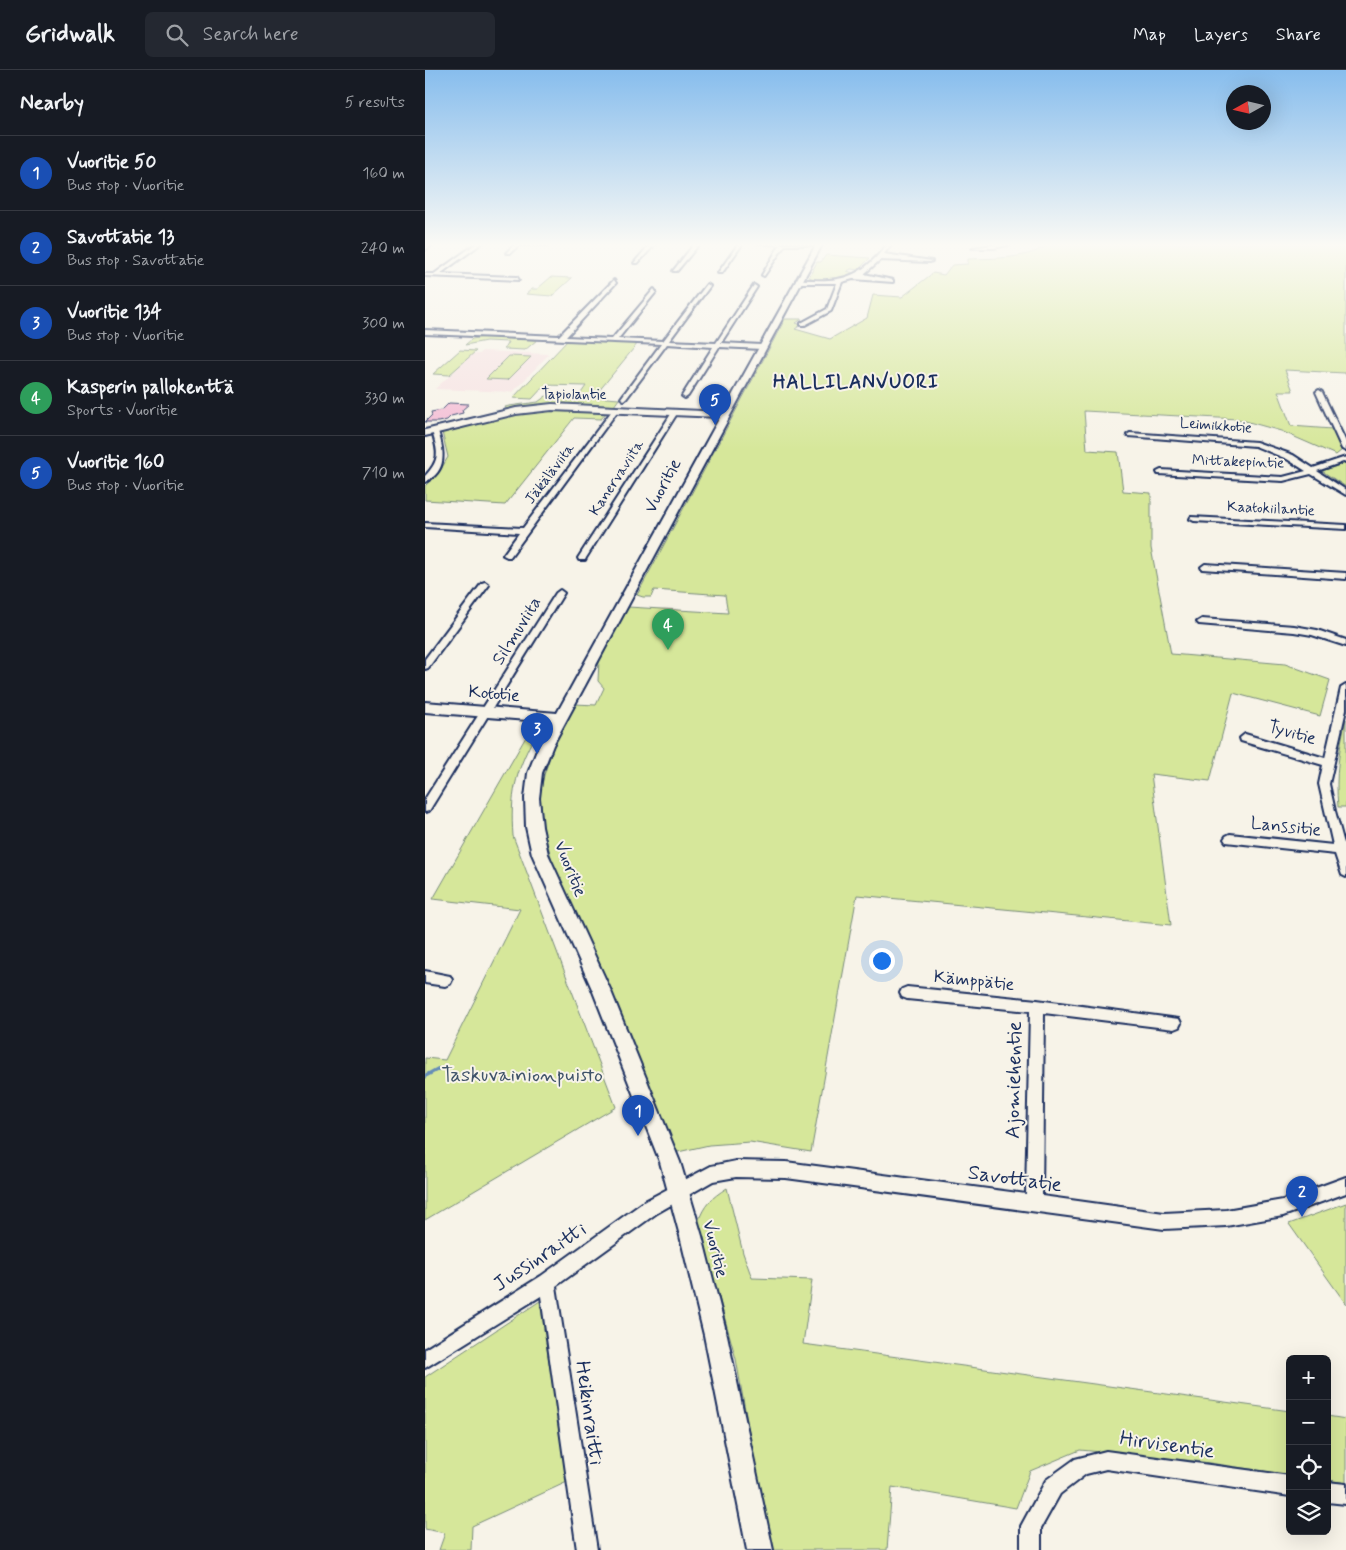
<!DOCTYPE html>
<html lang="en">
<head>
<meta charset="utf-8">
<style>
	body { margin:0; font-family:Mynerve,sans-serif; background:#242831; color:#f1f3f6 }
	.controls { position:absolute; right:15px; bottom:15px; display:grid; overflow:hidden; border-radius:8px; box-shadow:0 5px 20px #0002 }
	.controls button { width:45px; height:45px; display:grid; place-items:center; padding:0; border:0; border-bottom:1px solid #363941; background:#171b24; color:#f1f3f6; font:25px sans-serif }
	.compass { position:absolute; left:801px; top:15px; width:45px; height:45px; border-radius:50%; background:#171b24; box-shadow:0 5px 20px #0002; rotate:262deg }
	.you { position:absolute; left:456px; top:890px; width:18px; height:18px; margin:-12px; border:4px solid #fff; border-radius:50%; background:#1a73e8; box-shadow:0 0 0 8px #1a73e833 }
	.badge { display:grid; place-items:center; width:32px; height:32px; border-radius:50%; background:#1f6fb2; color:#fff; font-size:16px; font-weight:700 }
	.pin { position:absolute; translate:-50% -41px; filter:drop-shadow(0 1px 2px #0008) }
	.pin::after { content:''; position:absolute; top:26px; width:18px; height:15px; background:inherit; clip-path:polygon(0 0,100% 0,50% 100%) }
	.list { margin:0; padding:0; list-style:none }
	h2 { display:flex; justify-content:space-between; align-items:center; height:65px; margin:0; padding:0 20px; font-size:21px }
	h2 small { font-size:16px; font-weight:400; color:#9ea1a6 }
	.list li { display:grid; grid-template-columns:32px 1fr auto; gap:15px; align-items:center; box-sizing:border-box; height:75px; padding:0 20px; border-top:1px solid #363941 }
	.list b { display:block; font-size:19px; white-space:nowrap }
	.list p { margin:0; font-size:16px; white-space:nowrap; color:#9ea1a6 }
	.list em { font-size:16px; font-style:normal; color:#9ea1a6 }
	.icon { flex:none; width:28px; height:28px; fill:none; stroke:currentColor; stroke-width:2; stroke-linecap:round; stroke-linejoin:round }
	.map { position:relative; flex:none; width:921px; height:1480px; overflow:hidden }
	header { display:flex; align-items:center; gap:30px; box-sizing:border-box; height:70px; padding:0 25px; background:#171b24; border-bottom:1px solid #363941 }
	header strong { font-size:24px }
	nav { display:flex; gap:28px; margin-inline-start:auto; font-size:18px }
	.search { width:350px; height:45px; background:#242831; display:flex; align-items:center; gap:12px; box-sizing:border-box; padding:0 18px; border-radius:8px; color:#9ea1a6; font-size:19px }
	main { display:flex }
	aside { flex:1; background:#171b24 }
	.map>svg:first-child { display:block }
	.built { fill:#f6e2e2 }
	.green { fill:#d6e79a; stroke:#788b7c }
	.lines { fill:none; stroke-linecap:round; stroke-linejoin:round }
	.stream { stroke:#658db8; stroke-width:4 }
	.building { fill:#f3bcd4; stroke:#1b2f5e }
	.minor-casing { stroke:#1b2f5e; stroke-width:4 }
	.tertiary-casing { stroke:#1b2f5e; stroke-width:4 }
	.minor { fill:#f7f3e8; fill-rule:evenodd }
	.tertiary { fill:#f7f3e8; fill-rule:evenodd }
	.labels { text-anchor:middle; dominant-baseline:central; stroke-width:4; stroke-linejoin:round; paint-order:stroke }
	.far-street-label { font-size:15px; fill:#1b2f5e; stroke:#f7f3e8 }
	.street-label { font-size:18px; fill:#1b2f5e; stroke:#f7f3e8 }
	.far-district-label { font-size:19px; font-weight:bold; letter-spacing:1px; fill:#1b2f5e; stroke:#f7f3e8 }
	.near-park-label { font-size:21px; fill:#40546a; stroke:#f7f3e8 }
	.near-street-label { font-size:21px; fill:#1b2f5e; stroke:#f7f3e8 }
</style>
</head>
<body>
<header>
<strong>Gridwalk</strong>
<div class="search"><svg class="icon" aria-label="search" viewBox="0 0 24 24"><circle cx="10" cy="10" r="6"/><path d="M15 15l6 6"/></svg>Search here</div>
<nav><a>Map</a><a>Layers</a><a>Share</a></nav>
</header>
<main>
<aside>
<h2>Nearby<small>5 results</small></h2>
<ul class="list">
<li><span class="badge" style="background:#1a4fb4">1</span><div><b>Vuoritie 50</b><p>Bus stop · Vuoritie</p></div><em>160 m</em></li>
<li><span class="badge" style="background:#1a4fb4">2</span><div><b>Savottatie 13</b><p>Bus stop · Savottatie</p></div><em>240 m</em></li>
<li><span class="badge" style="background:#1a4fb4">3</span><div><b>Vuoritie 134</b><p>Bus stop · Vuoritie</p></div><em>300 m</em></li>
<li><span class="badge" style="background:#2e9e5b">4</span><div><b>Kasperin pallokenttä</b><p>Sports · Vuoritie</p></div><em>330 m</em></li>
<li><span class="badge" style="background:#1a4fb4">5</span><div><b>Vuoritie 160</b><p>Bus stop · Vuoritie</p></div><em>710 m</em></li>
</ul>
</aside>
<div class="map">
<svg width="921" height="1480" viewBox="0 0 921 1480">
	<rect width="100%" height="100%" fill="#f7f3e8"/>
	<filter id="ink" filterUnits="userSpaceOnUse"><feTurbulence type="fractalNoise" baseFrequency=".02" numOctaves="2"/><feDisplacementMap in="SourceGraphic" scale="10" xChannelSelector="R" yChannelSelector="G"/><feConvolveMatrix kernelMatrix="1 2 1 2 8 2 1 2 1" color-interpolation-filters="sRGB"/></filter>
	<g filter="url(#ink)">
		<path class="built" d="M57,281l67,3 -36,38 -78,-3 38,-35h7z"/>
		<g class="green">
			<path d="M625,173h296v132l-1,-2 -60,-3 8,21h-15l13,35 41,3 10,21 -6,5 -55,-24 -43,-12 -154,-8 3,39 31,2 5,39 28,2v55l20,106 114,10 45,16 -10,36 -87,-23 -23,88 -59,-7 20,151 -314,-30 -46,257 -61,-10 -41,3 -31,7 -4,-3 -58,-147 -63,-138 -11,-40 -3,-25 5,-24 9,-27 22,-44 21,1 8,-17 -6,-7 1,-21 29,-53 100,6 -3,-18 -71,-5 -3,7h-8l-6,-2 148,-276h17l-6,4 5,2 -6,4 35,10 37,-21 6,-23 29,2 31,-24 11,2 8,-10 16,-1v-5c26,-1 62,1 82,-16z"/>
			<path d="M401,185l44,3 -12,12 -7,-1 -4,2 7,2c-12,8 -32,10 -45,4l8,-15h4z"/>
			<path d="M126,207l21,1 -20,18 -26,-2 6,-5h5z"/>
			<path d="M59,267l53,3 -12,10 -21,-1 4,-7 -22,-1 -21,4 7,-6z"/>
			<path d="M143,270l70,3 -44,54 25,2 -5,7 -56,-3 -51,7 -2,-3 4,-1 29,-4 8,-6h33l7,-10 -41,-1 -13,14 -19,-1z"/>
			<path d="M35,280l16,1 -27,24 -16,-1z"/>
			<path d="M84,286l22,1 -23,23 -22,-1z"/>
			<path d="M134,340l44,1 3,2 -5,6 -27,-1 -69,87 -80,-5v-14l15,-15 8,-14 -6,-25 76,-19z"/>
			<path d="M921,393v24l-24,-16z"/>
			<path d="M921,649v88h-8c-3,-31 1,-58 8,-88z"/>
			<path d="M102,665l7,2c-19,36 -24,59 -21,99l103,271 -191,113v-162l20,2 75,-151 -87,-10z"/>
			<path d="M302,1118l16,65 9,25 60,2 -9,64 487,67v64l-94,-14 -116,-11 -50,21 -14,37 -124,-21 -5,63h-117l-34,-191 -38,-137c6,-17 13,-24 29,-34z"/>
			<path d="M921,1133v101l-57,-80z"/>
			<path d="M115,1231l27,181 -95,44 -1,24h-32l6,-17 -20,-4v-152z"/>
			<path d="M902,1346l19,3v64l-19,-3z"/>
		</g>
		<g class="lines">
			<path class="stream" d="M0,1006l13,-7"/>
		</g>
		<path class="building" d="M24,333l20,1 -7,6 1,3 -12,3 -4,4 -9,2h-13l7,-7 -1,-3 11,-2z"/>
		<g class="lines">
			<g class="minor-casing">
				<g id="minor">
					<path d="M5,173h5l-10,7v-3z"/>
					<path d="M52,173h5l-42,31 77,3 2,3 -94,-4v-2h9z"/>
					<path d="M91,173l35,1 2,1h-34l-9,8h-4z"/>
					<path d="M226,173h5l-18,20h-4z"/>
					<path d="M270,173h5l-23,28h-4z"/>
					<path d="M314,173h4l-21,30h-4z"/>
					<path d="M333,173l63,2h-36l-21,31 -2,-1 18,-30z"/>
					<path d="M463,173h4l-8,11 48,7 -2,1 -50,-2 -16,14 29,6v2l-40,-3 -11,3 -11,29 -26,14h-4v-2l26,-14 10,-26h-39l-2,-3c11,-1 21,1 32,0 28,-1 44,-16 60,-37z"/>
					<path d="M581,173h10l-22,5h-22z"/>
					<path d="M189,210l2,3 -50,54 46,2 42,-50 2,3 -38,47 45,2 44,-57 3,2 -41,55 47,2 38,-58 3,2 -36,56 41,2 3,2 -3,2 -43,-2 -31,49 -3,2 -3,-2 31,-49 -46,-3 -41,55 -2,1 -3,-2 40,-54 -236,-10v-4l134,6z"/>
					<path d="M894,320l3,2 24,50v9l-4,-2 -26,-57z"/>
					<path d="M189,338l5,1 -109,148h-3l-4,-2 16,-22 -94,-6v-4l98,5z"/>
					<path d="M248,341l5,1 -92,146 -1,2h-6l-1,-2z"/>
					<path d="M10,359l3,2c6,20 10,40 -13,51v-6c16,-17 13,-24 7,-45z"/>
					<path d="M705,363l126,9 37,13 20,13 33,-11v4l-29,10 29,19v5l-35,-21 -28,7 -125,-7 -1,-2 4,-2 122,7 23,-6 -19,-12 -32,-13 -127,-10 -1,-1z"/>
					<path d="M766,447l155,8v4l-152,-8 -4,-2z"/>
					<path d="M780,494l141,9v6l-144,-10 -1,-2z"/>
					<path d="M60,512l4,3 -61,83 -3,1v-10l57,-76z"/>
					<path d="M135,520l4,3 -135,218 -4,1v-13l131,-206z"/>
					<path d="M777,549l92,7 23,4 29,10v6l-34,-11 -18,-3 -95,-8 -2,-2z"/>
					<path d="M921,615v25l-17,74 6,27 11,40v26l-4,-2 -7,-21 -109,-12 -2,-3 2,-3 4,-2 103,11 -14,-61 4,-19 -82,-24 -1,-3 5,-4 80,24 16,-70z"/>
					<path d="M0,901l25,5 2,4 -2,4 -5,2 -20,-3z"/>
					<path d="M482,917l130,13 142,19 2,4 -2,4 -5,2 -130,-16 -2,183 122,17 62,-3 57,-10 63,-23v16l-63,23 -57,10 -62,3 -378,-51 -50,-1 -23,4 -56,32 -101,73 41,264h-20l-36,-254 -116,72v-19l116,-73 104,-75 66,-35 25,-5 50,1 240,32 4,-183 -123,-12 -5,-2 -2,-4 2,-4z"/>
					<path d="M681,1381l184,25v20l-184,-27 -20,5 -26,20 -19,34v22h-20v-24l25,-46 29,-21z"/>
					<path d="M902,1412l19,2v20l-19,-2z"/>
				</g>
			</g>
			<g class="tertiary-casing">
				<path id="tertiary" d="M392,173h6l-270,502 -11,28 -3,25 3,29 6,27 62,135 70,173 22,74 25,99 46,215h-26l-43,-215 -24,-99 -20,-74 -68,-173 -60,-135 -6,-27 -1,-29 3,-25 11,-28 13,-23 -127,-10v-10l132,11 163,-296 -168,-7 -36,4 -91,22v-6l91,-22 36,-4 171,8z"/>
			</g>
			<use href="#minor" class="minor"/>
			<use href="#tertiary" class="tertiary"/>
		</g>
	</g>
	<linearGradient id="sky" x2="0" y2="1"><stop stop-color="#87bded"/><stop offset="0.46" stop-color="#fbfaf5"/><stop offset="1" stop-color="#fbfaf5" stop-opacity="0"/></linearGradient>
	<rect width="921" height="380" fill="url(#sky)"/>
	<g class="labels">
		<g class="far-street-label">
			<text x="149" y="325">Tapiolantie</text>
			<text transform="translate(791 356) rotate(4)">Leimikkotie</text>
			<text transform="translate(813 392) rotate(2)">Mittakepintie</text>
			<text transform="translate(125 404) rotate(-53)">Jäkäläviita</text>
			<text transform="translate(192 408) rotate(-57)">Kanervaviita</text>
			<text transform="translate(846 439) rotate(3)">Kaatokiilantie</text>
		</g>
		<g class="street-label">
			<text transform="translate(238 416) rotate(-62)">Vuoritie</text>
			<text transform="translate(92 561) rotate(-58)">Silmuviita</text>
			<text transform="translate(69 624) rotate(5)">Kototie</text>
			<text transform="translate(867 663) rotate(16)">Tyvitie</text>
			<text transform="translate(861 757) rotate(6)">Lanssitie</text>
			<text transform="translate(145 799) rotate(68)">Vuoritie</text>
			<text transform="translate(549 911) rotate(6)">Kämppätie</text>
			<text transform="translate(290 1179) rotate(76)">Vuoritie</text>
		</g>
		<g class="far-district-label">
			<text x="431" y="312">HALLILANVUORI</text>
		</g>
		<g class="near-park-label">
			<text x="97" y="1005">Taskuvainionpuisto</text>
		</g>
		<g class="near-street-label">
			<text transform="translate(589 1010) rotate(-89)">Ajomiehentie</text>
			<text transform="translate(590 1109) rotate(8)">Savottatie</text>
			<text transform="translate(115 1187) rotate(-34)">Jussinraitti</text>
			<text transform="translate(164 1343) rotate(82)">Heikinraitti</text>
			<text transform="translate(742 1375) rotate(8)">Hirvisentie</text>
		</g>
	</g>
</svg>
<div class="controls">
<button>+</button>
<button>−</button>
<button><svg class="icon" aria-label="locate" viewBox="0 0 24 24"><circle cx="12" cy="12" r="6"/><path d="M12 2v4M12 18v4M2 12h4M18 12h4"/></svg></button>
<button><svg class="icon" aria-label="layers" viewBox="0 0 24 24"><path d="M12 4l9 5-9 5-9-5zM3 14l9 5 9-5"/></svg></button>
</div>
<svg class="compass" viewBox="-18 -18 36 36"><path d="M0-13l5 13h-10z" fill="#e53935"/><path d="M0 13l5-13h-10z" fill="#9ea1a6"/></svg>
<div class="you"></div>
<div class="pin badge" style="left:213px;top:1066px;background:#1a4fb4">1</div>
<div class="pin badge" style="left:877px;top:1147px;background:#1a4fb4">2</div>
<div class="pin badge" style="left:112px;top:684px;background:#1a4fb4">3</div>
<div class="pin badge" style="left:243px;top:580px;background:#2e9e5b">4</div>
<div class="pin badge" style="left:290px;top:355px;background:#1a4fb4">5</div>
</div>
</main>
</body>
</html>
